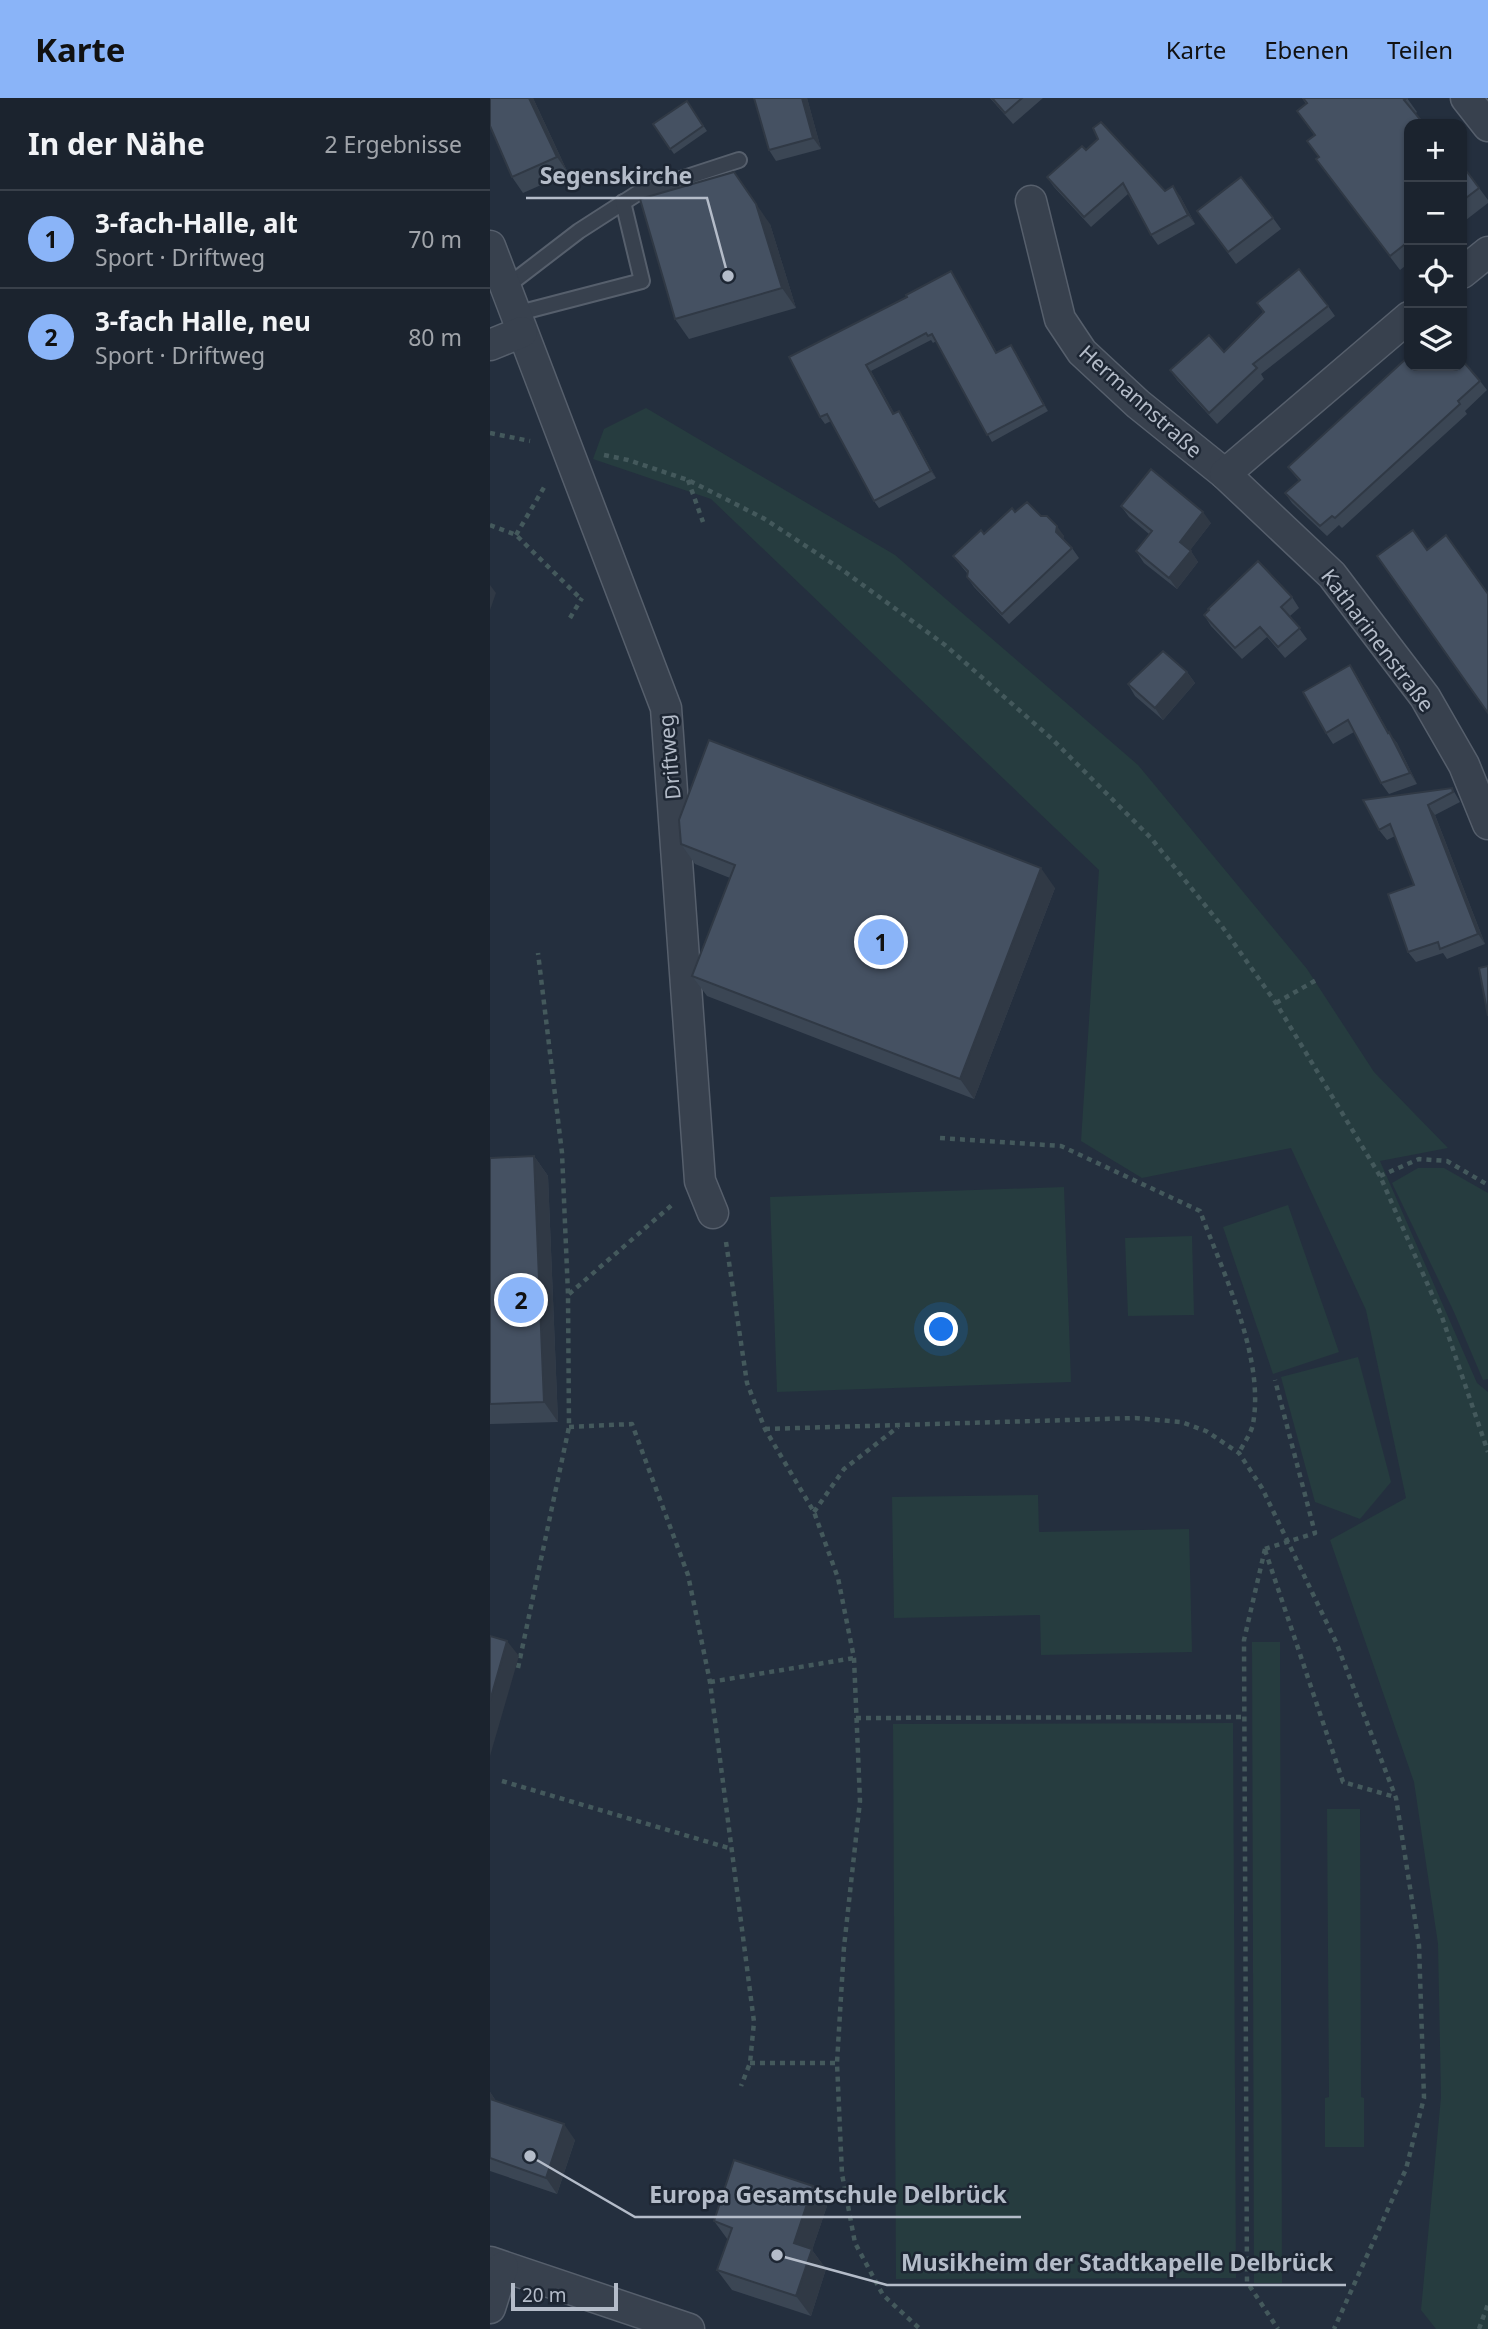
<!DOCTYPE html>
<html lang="de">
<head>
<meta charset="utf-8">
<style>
	body { margin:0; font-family:"Noto Sans",sans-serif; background:#282f3a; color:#f1f3f6 }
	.controls { position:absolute; right:21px; top:21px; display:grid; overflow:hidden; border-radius:14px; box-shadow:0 2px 5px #0004 }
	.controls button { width:63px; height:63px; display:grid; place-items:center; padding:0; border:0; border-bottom:2px solid #39404a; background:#1b232e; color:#f1f3f6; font:35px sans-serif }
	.scale { position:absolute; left:21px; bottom:18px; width:107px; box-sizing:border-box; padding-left:7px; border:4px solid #b4bcc9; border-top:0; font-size:19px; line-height:24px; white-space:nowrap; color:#b4bcc9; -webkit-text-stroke:5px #1d2633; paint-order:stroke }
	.you { position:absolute; left:452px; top:1232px; width:24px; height:24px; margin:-18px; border:5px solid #fff; border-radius:50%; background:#1a73e8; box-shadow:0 0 0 10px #1a73e833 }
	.badge { display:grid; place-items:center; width:46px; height:46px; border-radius:50%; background:#8ab4f8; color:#111; font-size:23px; font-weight:700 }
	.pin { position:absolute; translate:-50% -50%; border:4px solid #fff; box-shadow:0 2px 7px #0006 }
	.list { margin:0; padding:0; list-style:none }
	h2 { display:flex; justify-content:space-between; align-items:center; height:91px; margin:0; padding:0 28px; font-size:30px }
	h2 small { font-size:23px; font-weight:400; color:#a0a4aa }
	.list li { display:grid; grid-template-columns:46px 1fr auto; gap:21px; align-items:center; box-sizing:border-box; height:98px; padding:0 28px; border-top:2px solid #39404a }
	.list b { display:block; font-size:26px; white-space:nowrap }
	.list p { margin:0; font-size:23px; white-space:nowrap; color:#a0a4aa }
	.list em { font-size:23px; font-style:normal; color:#a0a4aa }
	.icon { flex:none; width:38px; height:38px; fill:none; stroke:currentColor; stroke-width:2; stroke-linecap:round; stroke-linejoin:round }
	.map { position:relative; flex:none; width:998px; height:2231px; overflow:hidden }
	header { display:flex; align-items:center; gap:42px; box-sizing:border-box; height:98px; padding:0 35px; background:#8ab4f8; color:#111 }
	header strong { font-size:33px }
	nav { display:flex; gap:38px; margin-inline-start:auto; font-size:24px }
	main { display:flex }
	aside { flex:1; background:#1b232e }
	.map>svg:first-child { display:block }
	.green { fill:#263c3f }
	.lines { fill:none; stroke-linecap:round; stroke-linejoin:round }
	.service-casing { stroke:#565f6c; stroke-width:18 }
	.minor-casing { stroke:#565f6c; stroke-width:33 }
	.path { stroke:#44595c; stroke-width:4.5; stroke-dasharray:5 5; stroke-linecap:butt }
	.service { stroke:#38414e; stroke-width:14 }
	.minor { stroke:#38414e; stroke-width:30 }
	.wall { fill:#3b4654 }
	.shaded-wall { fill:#303945 }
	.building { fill:#455162; stroke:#303945; stroke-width:2 }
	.labels { text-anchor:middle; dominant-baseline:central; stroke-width:5; stroke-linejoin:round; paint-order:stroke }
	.street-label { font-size:21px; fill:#b4bcc9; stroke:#1d2633 }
	.leader { fill:none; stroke:#b4bcc9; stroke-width:2.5 }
	.callout-dot { fill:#b4bcc9; stroke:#1d2633; stroke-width:2.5 }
	.callout-label { font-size:23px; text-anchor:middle; font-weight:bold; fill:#b4bcc9; stroke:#1d2633; stroke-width:5; stroke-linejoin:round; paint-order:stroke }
</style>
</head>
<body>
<header>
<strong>Karte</strong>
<nav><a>Karte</a><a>Ebenen</a><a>Teilen</a></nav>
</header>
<main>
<aside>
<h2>In der Nähe<small>2 Ergebnisse</small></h2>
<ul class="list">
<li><span class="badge">1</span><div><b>3-fach-Halle, alt</b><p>Sport · Driftweg</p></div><em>70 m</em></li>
<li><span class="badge">2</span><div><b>3-fach Halle, neu</b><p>Sport · Driftweg</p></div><em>80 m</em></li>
</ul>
</aside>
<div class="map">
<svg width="998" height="2231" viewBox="0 0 998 2231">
	<rect width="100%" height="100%" fill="#242f3e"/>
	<g class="green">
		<path d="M156,310l249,147 243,210 169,204 67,103 74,76 -68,13 97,222 11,9v937h-52l-15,-19 20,-213 -3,-153 -24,-162 -84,-242 76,-42 -40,-188 -75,-162 -149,30 -61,-37 18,-271 -388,-371 -118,-40 11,-30z"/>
		<path d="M928,1070h26l44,25v186l-5,1 -29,-68 -62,-129z"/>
		<path d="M574,1089l7,195 -294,10 -7,-195z"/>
		<path d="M798,1107l51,147 -66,22 -50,-147z"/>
		<path d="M702,1138l2,79 -66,1 -3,-78z"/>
		<path d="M868,1259l33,125 -31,37 -45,-17 -34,-125z"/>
		<path d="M548,1397l1,37 150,-3 3,123 -151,3 -1,-40 -146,3 -2,-121z"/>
		<path d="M762,1544h28l2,641h-28z"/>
		<path d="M743,1625l3,555 -340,1 -3,-555z"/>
		<path d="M837,1711h33l1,288 3,1v49h-39v-49l4,-1z"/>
	</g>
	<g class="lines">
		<g class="service-casing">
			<g id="service">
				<path d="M16,189l73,-56 59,-38 101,-33"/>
				<path d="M25,216l127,-33 -19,-79"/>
			</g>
		</g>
		<g class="minor-casing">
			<g id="minor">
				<path d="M976,0l22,28"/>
				<path d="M541,103l29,118 22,33 56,52 87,70"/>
				<path d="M0,148l176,462 34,473 13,32"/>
				<path d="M972,175l26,-21"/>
				<path d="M919,219l-184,157 107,101 93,122 39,68 24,59"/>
				<path d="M0,247l32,-13"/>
				<path d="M0,2164l199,67"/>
				<path d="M0,2210l13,-41"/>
			</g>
		</g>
		<g class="path">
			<path d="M0,335l40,8"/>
			<path d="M114,357l24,5 60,20 75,38 78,51 104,76 107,94 99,99 70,87 55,78 104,173 62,141 46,135"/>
			<path d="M198,382l15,42"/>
			<path d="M0,427l26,10 65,64"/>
			<path d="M26,437l30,-51"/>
			<path d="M80,520l12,-20"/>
			<path d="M786,905l42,-24"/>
			<path d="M450,1040l121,8 139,65c23,62 65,146 53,213 -2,10 -10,20 -14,29"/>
			<path d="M890,1078l39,-17 28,2 41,24"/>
			<path d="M236,1144l21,141 18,46 49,83 24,66 16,80 6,143 -16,146 -7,116 5,111 13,69 28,52 37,34"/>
			<path d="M79,1196l104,-90"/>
			<path d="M79,1329l63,-3 56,151 22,107 44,340 -4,41 -9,23"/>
			<path d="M275,1331l370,-11 46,4 25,9 33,22 23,35 74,154 60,156 23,147 5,153 -18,71 -72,160"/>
			<path d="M324,1414l30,-43 54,-42"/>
			<path d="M775,1451l-21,91 3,642 31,47"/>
			<path d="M775,1451l50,-16 -40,-153"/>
			<path d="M775,1452l78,232 52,15"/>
			<path d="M28,1570l51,-241 -1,-133 -6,-141 -24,-200"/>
			<path d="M220,1584l144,-24"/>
			<path d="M366,1620l389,-1"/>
			<path d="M12,1683l230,68"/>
			<path d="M260,1965h87"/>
			<path d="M989,2231l9,-25"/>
		</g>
		<use href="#service" class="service"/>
		<use href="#minor" class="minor"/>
	</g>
	<g class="wall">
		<path d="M0,0h43l35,75 -45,20 -11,-16z"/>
		<path d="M317,0l14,51 -45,12 -7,-11z"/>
		<path d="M500,0h53l-30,26z"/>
		<path d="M812,0h105l10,14 -2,2 -6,10v139l-9,7 -84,-111 3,-2 -12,-16 7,-6 -17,-24 9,-7z"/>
		<path d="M197,3l20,30 -33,23 -21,-30z"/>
		<path d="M596,52l79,41 15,5 15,28 -37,21 -7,-10 -23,-41 -37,33 -37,-40 -7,-10z"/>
		<path d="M972,67l26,35v3l-26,20z"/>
		<path d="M707,113l76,7 8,11 -45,35z"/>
		<path d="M280,126l26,84 -107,31 -14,-20z"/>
		<path d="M465,180l42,75 14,-8 37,66 -56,31 -56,-101 -3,2 -2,-3 -60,31 23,42 9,4 33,61 -57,30 -5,-7 -43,-80 -6,3 -5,-7 -31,-60z"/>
		<path d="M767,205l71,3 7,10 -74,58 3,5 -47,45 -40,-44 -7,-10 54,-18 39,-40z"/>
		<path d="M919,268l71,15 7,9 -22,21 2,3 -125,114 -3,-3 -12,11 -35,-33 -7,-10 14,-12 -11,-14z"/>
		<path d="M631,408l90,17 -21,27 8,12 -21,27 -33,-26 -8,-12 13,-17 -20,-17z"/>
		<path d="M525,414l26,4 23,20 -1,3 9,9 7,10 -70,66 -35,-37 -7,-10v-4l-14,-17z"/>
		<path d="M802,499l7,11 -9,8 17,23 -22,19 -18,-21 -25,22 -31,-33 -7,-11z"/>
		<path d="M860,567l7,11 32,57 8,10 20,41 -28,10 -8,-11 -27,-51 -21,12 -7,-11z"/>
		<path d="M697,574l8,11 -32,37 -28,-24 -7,-12z"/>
		<path d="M962,690l8,14 -25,13 50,129 -38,15 -4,-6 -27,9 -8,-10 6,-67 -19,-49 -8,4 -8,-10z"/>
		<path d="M191,746l374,44 -81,211 -267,-103 -15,-20 38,-98 -35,-14z"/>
		<path d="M44,1058l14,20 10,246 -68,2v-266z"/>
		<path d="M0,1994l6,9 79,39 -18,54 -67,-23z"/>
		<path d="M323,2088l14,20 -15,44 14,19 -15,47 -79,-26 -15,-20 11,-30 -14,-19z"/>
	</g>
	<g class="shaded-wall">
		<path d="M39,0h4l35,75 -11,-16z"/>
		<path d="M312,0h5l14,51 -8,-11z"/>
		<path d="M244,74l36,52 26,84 -14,-20z"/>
		<path d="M683,88l7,10 15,28 -7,-9z"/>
		<path d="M521,247l5,7 32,59 -4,-6z"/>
		<path d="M376,267l5,6 27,49 -5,-6z"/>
		<path d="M409,313l4,6 33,61 -5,-7z"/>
		<path d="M713,414l8,11 -23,30 -8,-11z"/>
		<path d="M567,428l7,10 -1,6 -7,-10z"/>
		<path d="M701,453l7,11 -21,27 -8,-11z"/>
		<path d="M0,487l6,8 -6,17z"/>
		<path d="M860,567l7,11 36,64 -4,-8 8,11 20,41 -7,-11z"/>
		<path d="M697,574l8,11 -32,37 -8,-12z"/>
		<path d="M938,707l7,10 50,129 -7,-10z"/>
		<path d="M551,770l14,20 -81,211 -14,-20z"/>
		<path d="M44,1058l14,20 10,246 -14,-20z"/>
		<path d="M17,1543l12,15 -29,100v-55z"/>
		<path d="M0,1994l8,12 -8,1z"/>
		<path d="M74,2026l11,16 -18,54 -11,-16z"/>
		<path d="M323,2088l14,20 -15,44 14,19 -15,47 -15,-20 -2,-53z"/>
	</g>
	<g class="building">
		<path d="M0,0h39l28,59 -45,20 -22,-51z"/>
		<path d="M264,0h48l11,40 -44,12z"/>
		<path d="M502,0h30l-17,15z"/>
		<path d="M813,0h104l-3,2 20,24h-15v117l-19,15 -74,-97 3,-2 -12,-16 8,-6 -18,-24 10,-8z"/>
		<path d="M197,3l16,25 -33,23 -17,-25z"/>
		<path d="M611,24l64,69 8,-5 15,29 -37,20 -28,-52 -39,34 -37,-40 35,-31 4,4 12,-11 -5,-11z"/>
		<path d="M972,67l17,23 -17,13z"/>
		<path d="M244,74l22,32 26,84 -107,31 -35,-120z"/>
		<path d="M751,79l32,41 -45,34 -31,-41z"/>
		<path d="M809,171l29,37 -75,58 4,4 -48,45 -39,-43 39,-35 15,17 40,-40 -7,-9z"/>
		<path d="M461,173l45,82 15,-8 33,60 -57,30 -55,-101 -4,2 -2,-3 -60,32 27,49 6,-3 32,60 -57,30 -47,-87 -7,3 -31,-60 118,-60 -1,-2z"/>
		<path d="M919,258v10h53v-6l18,21 -22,20 2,3 -125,114 -3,-2 -12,10 -35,-33 15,-13 -12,-13z"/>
		<path d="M661,371l52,43 -23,30 11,9 -22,27 -33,-27 16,-20 -31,-25z"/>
		<path d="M537,404l14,14h6l10,10 -1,6 16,16 -70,66 -35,-37 1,-6 -15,-15 28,-26 3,4 28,-26 3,4z"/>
		<path d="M923,432l14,20 19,-15 42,59v119l-111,-157z"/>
		<path d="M768,463l34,36 -11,10 19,21 -22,19 -18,-20 -25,21 -31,-33 5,-5 -1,-1z"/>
		<path d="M673,553l24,21 -32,36 -27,-24z"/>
		<path d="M860,567l38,68 1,-1 21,41 -29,10 -33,-63 -22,13 -23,-41z"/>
		<path d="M219,642l332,128 -81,211 -268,-103 43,-111 -54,-21 -2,-24z"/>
		<path d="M962,690l1,4 -25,13 50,129 -38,15 -2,-7 -30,10 -20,-58 26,-9 -24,-61 -11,6 -16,-30z"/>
		<path d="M998,868v50l-9,-48z"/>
		<path d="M44,1058l10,246 -54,2v-246z"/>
		<path d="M0,1538l17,5 -17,60z"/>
		<path d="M0,2001l74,25 -18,54 -56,-20z"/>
		<path d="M244,2062l79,26 -19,57 18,6 -16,47 -79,-26 15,-42 -18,-7z"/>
	</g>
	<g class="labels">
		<g class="street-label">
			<text transform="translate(651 303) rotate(42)">Hermannstraße</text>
			<text transform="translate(888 542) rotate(53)">Katharinenstraße</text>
			<text transform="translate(179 659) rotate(-95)">Driftweg</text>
		</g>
	</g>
	<path class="leader" d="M238 178L217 100H36M40 2058L145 2119H531M287 2157L397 2187H856"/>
	<g class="callout-dot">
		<circle cx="238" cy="178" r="7"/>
		<circle cx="40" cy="2058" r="7"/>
		<circle cx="287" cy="2157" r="7"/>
	</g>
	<g class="callout-label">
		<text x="126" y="86">Segenskirche</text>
		<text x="338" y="2105">Europa Gesamtschule Delbrück</text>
		<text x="627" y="2173">Musikheim der Stadtkapelle Delbrück</text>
	</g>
</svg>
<div class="controls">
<button>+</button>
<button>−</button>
<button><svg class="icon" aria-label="locate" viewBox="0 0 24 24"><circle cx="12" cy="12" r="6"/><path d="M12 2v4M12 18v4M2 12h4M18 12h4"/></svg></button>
<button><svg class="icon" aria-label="layers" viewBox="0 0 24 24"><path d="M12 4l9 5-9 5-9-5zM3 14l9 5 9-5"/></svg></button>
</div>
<div class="scale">20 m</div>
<div class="you"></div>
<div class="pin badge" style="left:391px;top:844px">1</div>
<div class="pin badge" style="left:31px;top:1202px">2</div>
</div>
</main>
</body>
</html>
